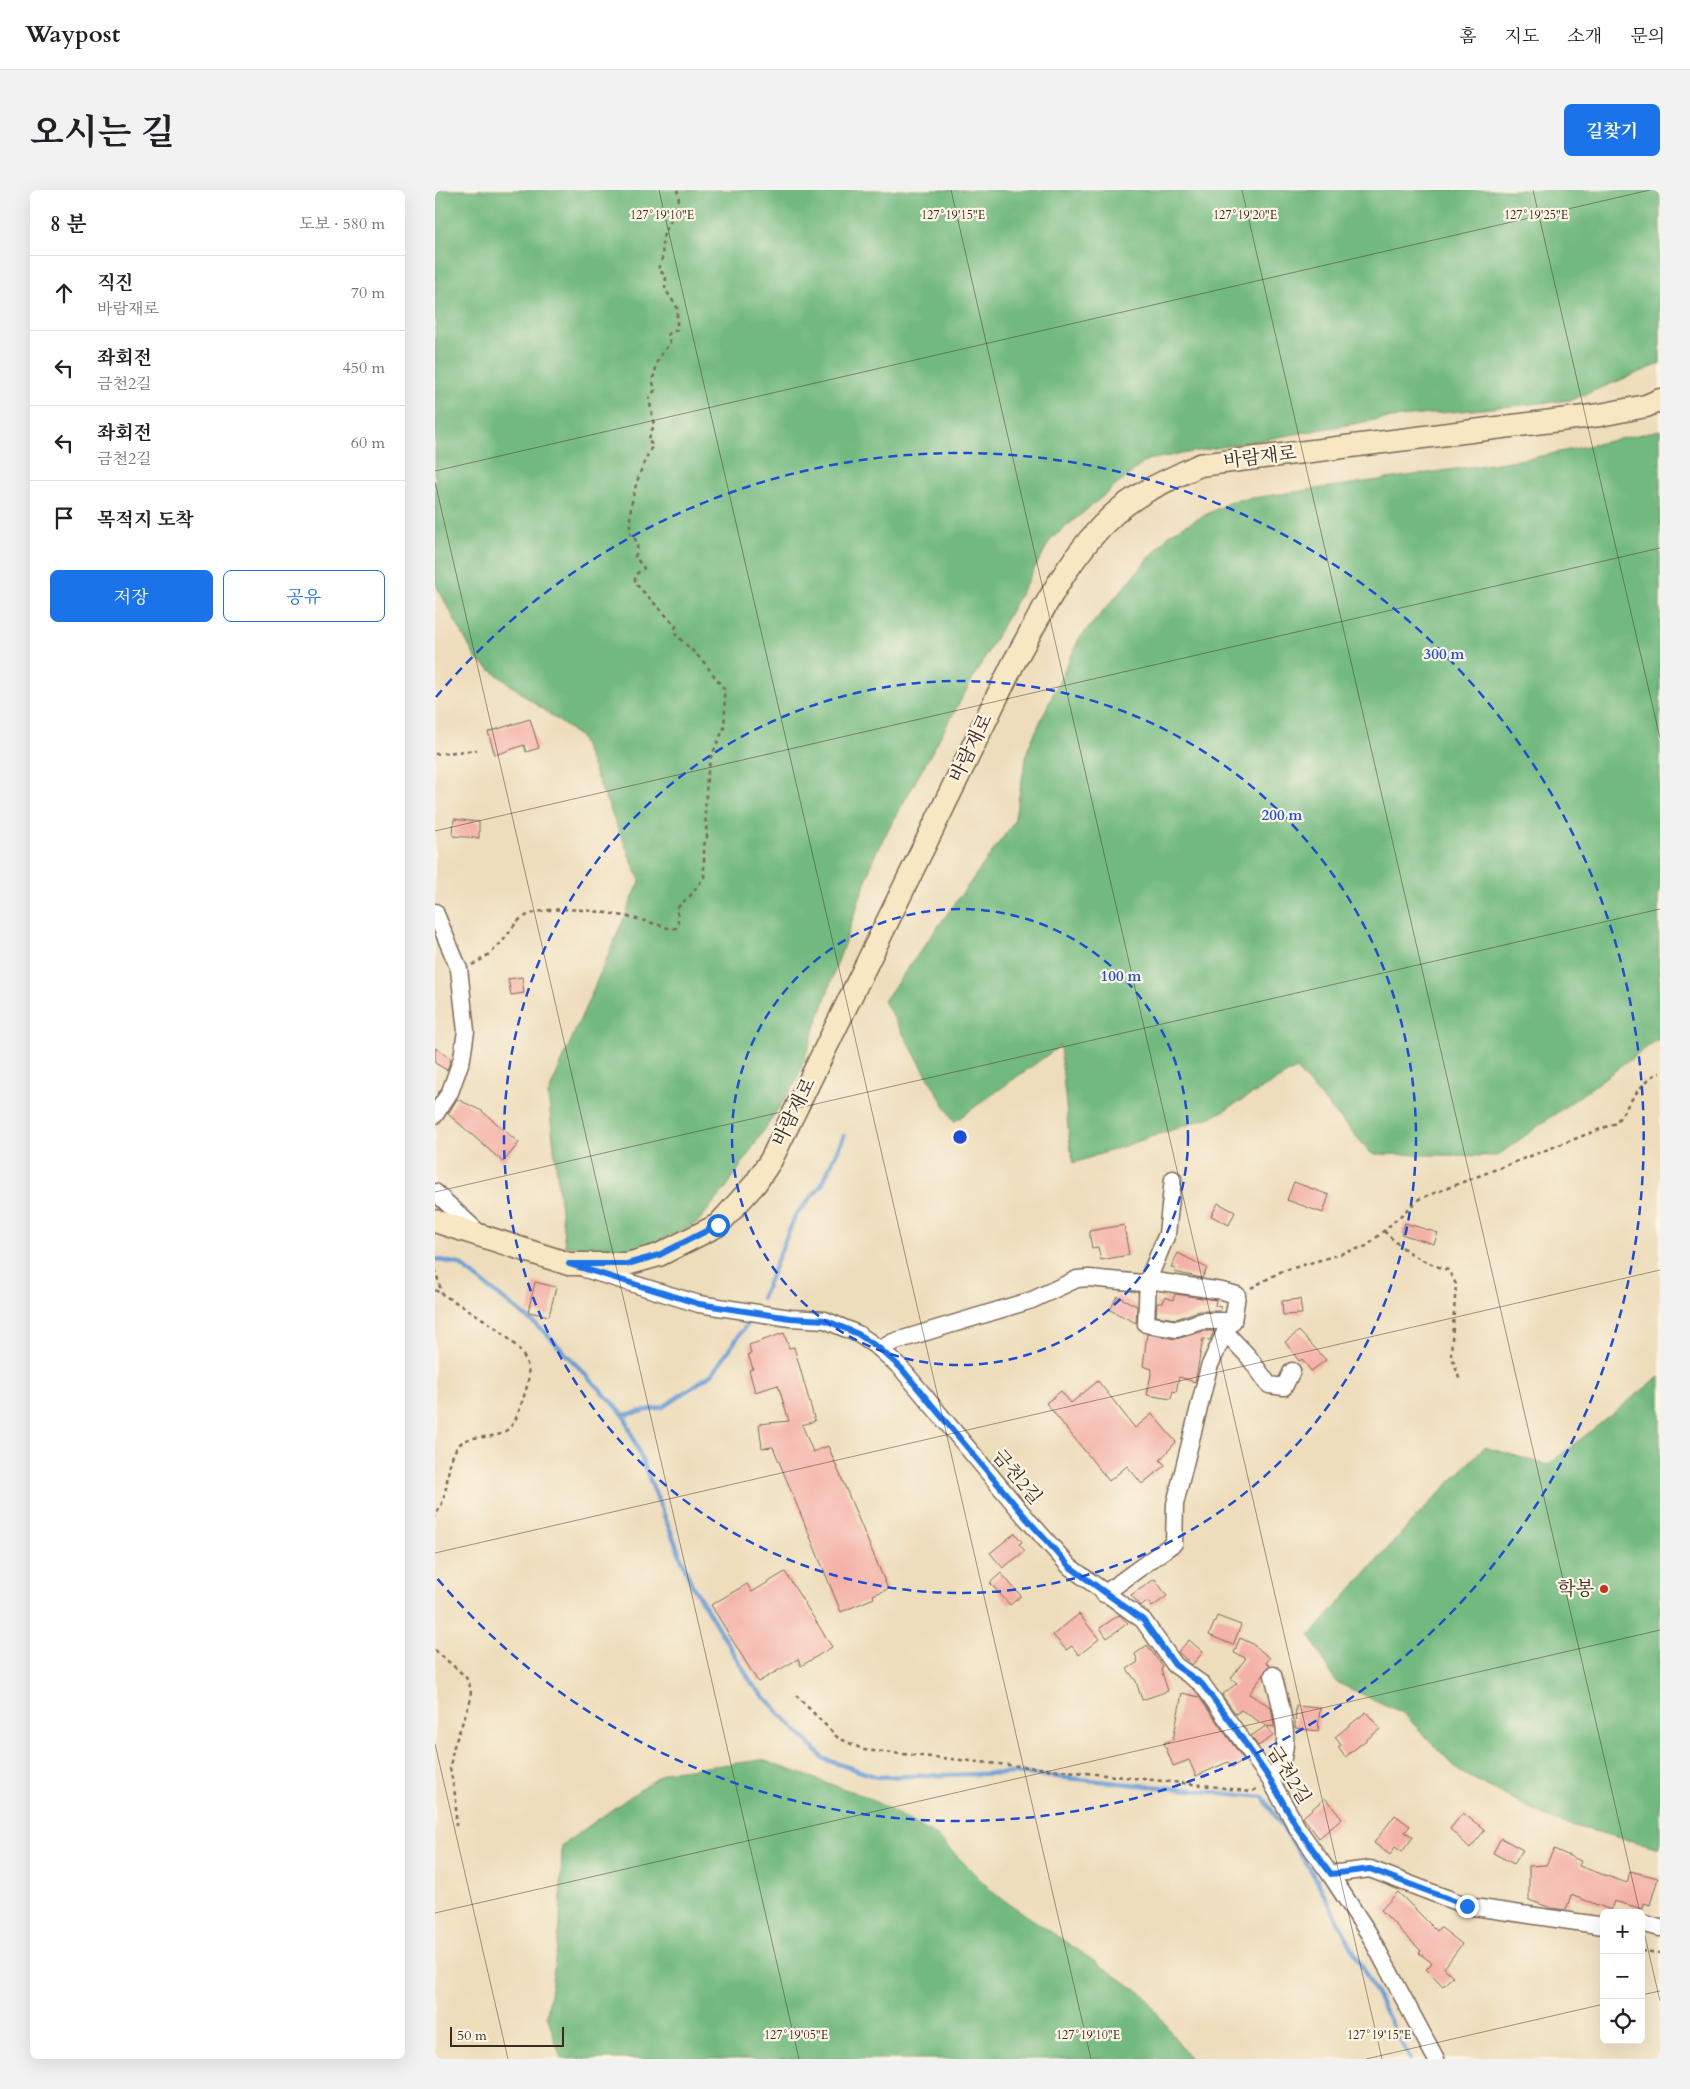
<!DOCTYPE html>
<html lang="ko">
<head>
<meta charset="utf-8">
<style>
	body { margin:0; font-family:Cardo,"Noto Serif KR",serif; background:#f2f2f2; color:#202124 }
	.controls { position:absolute; right:15px; bottom:15px; display:grid; overflow:hidden; border-radius:8px; box-shadow:0 5px 20px #0002 }
	.controls button { width:45px; height:45px; display:grid; place-items:center; padding:0; border:0; border-bottom:1px solid #e0e0e0; background:#fff; color:#202124; font:25px sans-serif }
	.scale { position:absolute; left:15px; bottom:12px; width:114px; box-sizing:border-box; padding-left:5px; border:2px solid #3b2a1e; border-top:0; font-size:14px; line-height:18px; white-space:nowrap; color:#3b2a1e; -webkit-text-stroke:4px #fcf5e5; paint-order:stroke }
	.stop { position:absolute; width:15px; height:15px; margin:-11px; border:4px solid #1a73e8; border-radius:50%; background:#fff }
	.stop.end { background:#1a73e8; border-color:#fff; box-shadow:0 1px 5px #0008 }
	.list { margin:0; padding:0; list-style:none }
	h2 { display:flex; justify-content:space-between; align-items:center; height:65px; margin:0; padding:0 20px; font-size:21px }
	h2 small { font-size:16px; font-weight:400; color:#757577 }
	.list li { display:grid; grid-template-columns:32px 1fr auto; gap:15px; align-items:center; box-sizing:border-box; height:75px; padding:0 20px; border-top:1px solid #e0e0e0 }
	.list b { display:block; font-size:19px; white-space:nowrap }
	.list p { margin:0; font-size:16px; white-space:nowrap; color:#757577 }
	.list em { font-size:16px; font-style:normal; color:#757577 }
	.actions { display:flex; gap:10px; padding:15px 20px }
	.actions a { flex:1; padding:11px 0; border:1px solid #1a73e8; border-radius:8px; text-align:center; font-size:18px; color:#1a73e8 }
	.actions .main { background:#1a73e8; color:#fff }
	.icon { flex:none; width:28px; height:28px; fill:none; stroke:currentColor; stroke-width:2; stroke-linecap:round; stroke-linejoin:round }
	.map { position:relative; flex:none; width:1225px; height:1869px; overflow:hidden; border-radius:8px }
	header { display:flex; align-items:center; gap:30px; box-sizing:border-box; height:70px; padding:0 25px; background:#fff; border-bottom:1px solid #e0e0e0 }
	header strong { font-size:24px }
	nav { display:flex; gap:28px; margin-inline-start:auto; font-size:18px }
	.intro { display:flex; align-items:center; justify-content:space-between; box-sizing:border-box; height:120px; padding:0 30px }
	h1 { margin:0; font-size:35px }
	.button { padding:12px 22px; border-radius:8px; background:#1a73e8; color:#fff; font-size:18px; font-weight:700 }
	main { display:flex; gap:30px; padding:0 30px }
	aside { flex:1; background:#fff; border-radius:8px; box-shadow:0 5px 20px #0002 }
	.map>svg:first-child { display:block }
	.forest { fill:#72b97f; stroke:#56724e }
	.lines { fill:none; stroke-linecap:round; stroke-linejoin:round }
	.stream { stroke:#699dd5; stroke-width:4.5 }
	.building { fill:#f4b1a7 }
	.street-casing { stroke:#7a6955; stroke-width:19 }
	.secondary-casing { stroke:#7a6955; stroke-width:25 }
	.path { stroke:#7a6955; stroke-width:2.5; stroke-dasharray:4 4; stroke-linecap:butt }
	.street { stroke:#fff; stroke-width:16 }
	.secondary { stroke:#f7e8c3; stroke-width:22 }
	.route { stroke:#1a73e8; stroke-width:6 }
	.ticks { fill:none; stroke:#3b2a1e; stroke-width:1; stroke-opacity:0.45 }
	.ring { fill:none; stroke:#1d4ed8; stroke-width:2.5; stroke-dasharray:9 6 }
	.poi-dot { fill:#c8321e; stroke:#fcf5e5; stroke-width:2 }
	.labels { text-anchor:middle; dominant-baseline:central; stroke-width:4.5; stroke-linejoin:round; paint-order:stroke }
	.street-label { font-size:19px; fill:#3b2a1e; stroke:#fcf5e5 }
	.poi-label { font-size:19px; fill:#3b2a1e; stroke:#fcf5e5; text-anchor:end }
	.ticks-label { font-size:12px; text-anchor:middle; fill:#3b2a1e; stroke:#fcf5e5; stroke-width:4.5; stroke-linejoin:round; paint-order:stroke }
	.centre { fill:#1d4ed8; stroke:#fcf5e5; stroke-width:2.5 }
	.ring-label { font-size:15px; text-anchor:middle; font-weight:bold; fill:#1d4ed8; stroke:#fcf5e5; stroke-width:4.5; stroke-linejoin:round; paint-order:stroke }
</style>
</head>
<body>
<header>
<strong>Waypost</strong>
<nav><a>홈</a><a>지도</a><a>소개</a><a>문의</a></nav>
</header>
<div class="intro"><h1>오시는 길</h1><a class="button">길찾기</a></div>
<main>
<aside>
<h2>8 분<small>도보 · 580 m</small></h2>
<ul class="list">
<li><svg class="icon" aria-label="ahead" viewBox="0 0 24 24"><path d="M12 20V5M6 11l6-6 6 6"/></svg><div><b>직진</b><p>바람재로</p></div><em>70 m</em></li>
<li><svg class="icon" aria-label="left" viewBox="0 0 24 24"><path d="M17 20v-9H6M10 6l-5 5 5 5"/></svg><div><b>좌회전</b><p>금천2길</p></div><em>450 m</em></li>
<li><svg class="icon" aria-label="left" viewBox="0 0 24 24"><path d="M17 20v-9H6M10 6l-5 5 5 5"/></svg><div><b>좌회전</b><p>금천2길</p></div><em>60 m</em></li>
<li><svg class="icon" aria-label="arrive" viewBox="0 0 24 24"><path d="M6 21V4h12l-3 4 3 4H6"/></svg><div><b>목적지 도착</b></div></li>
</ul>
<div class="actions"><a class="main">저장</a><a>공유</a></div>
</aside>
<div class="map">
<svg width="1225" height="1869" viewBox="0 0 1225 1869">
	<rect width="100%" height="100%" fill="#fcf5e5"/>
	<filter id="ink" filterUnits="userSpaceOnUse"><feTurbulence type="fractalNoise" baseFrequency=".02" numOctaves="2"/><feDisplacementMap in="SourceGraphic" scale="10" xChannelSelector="R" yChannelSelector="G"/><feConvolveMatrix kernelMatrix="1 2 1 2 8 2 1 2 1" color-interpolation-filters="sRGB"/></filter>
	<filter id="wash" filterUnits="userSpaceOnUse"><feTurbulence type="fractalNoise" baseFrequency=".0096" numOctaves="4" result="noise"/><feDisplacementMap in="SourceGraphic" scale="20" xChannelSelector="R" yChannelSelector="G"/><feGaussianBlur stdDeviation="1.12" result="paint"/><feColorMatrix in="noise" values="0 0 0 0 0 0 0 0 0 0 0 0 0 0 0 0 0 1.4 0 .05"/><feComposite in="paint" operator="in"/></filter>
	<g filter="url(#wash)">
		<rect width="100%" height="100%" fill="#edb"/>
		<g class="forest">
			<path d="M0,0h1225v174l-89,36 -190,19 -234,41 -96,79 -175,313 -79,228 -71,108 -29,35 -61,29 -71,-6 -17,-152 92,-213 -60,-144 -104,-78 -41,-76z"/>
			<path d="M1225,240v463h-2l2,145 -163,118 -125,-2 -76,-85 -80,46 -142,48 -4,-17 -10,-100 -106,76 -70,-121 130,-179 14,-74 51,-109 92,-106 61,-32 300,-43z"/>
			<path d="M1225,1186v472l-105,-27 -95,-49 -57,-59 -67,-31 -26,-46 96,-108 78,-81 64,18z"/>
			<path d="M327,1570l105,37 70,39 58,58 149,101 46,64h-629l-14,-44 13,-89 2,-81 103,-73z"/>
		</g>
		<g class="lines">
			<g class="stream">
				<path d="M0,1069l24,5 86,68 79,83 68,170 61,100 71,74 53,18 138,-4 248,24 52,80 95,182"/>
				<path d="M327,1108l33,-82 26,-30 23,-50"/>
				<path d="M189,1225l39,-8 49,-33 40,-57"/>
			</g>
		</g>
		<g id="blocks">
			<g class="building">
				<path d="M95,529l9,29 -13,4 -2,-7 -29,10 -7,-23z"/>
				<path d="M19,629l25,3v16l-26,-2z"/>
				<path d="M87,787l2,16 -13,2 -3,-16z"/>
				<path d="M0,858l16,11 -4,11 -12,-7z"/>
				<path d="M22,909l25,12 37,32 -16,19 -55,-48z"/>
				<path d="M859,992l35,13 -6,18 -36,-13z"/>
				<path d="M783,1013l17,9 -6,13 -18,-9z"/>
				<path d="M970,1033l33,10 -4,11 -33,-10z"/>
				<path d="M689,1035l5,30 -28,5 -3,-13 -6,1 -3,-17z"/>
				<path d="M743,1063l29,15 -5,10 -28,-6 2,-3 -5,-2z"/>
				<path d="M100,1092l21,5 -7,29 -21,-4z"/>
				<path d="M740,1104l41,6 -1,6 6,1 -1,4h-21l-23,8 -20,-3 1,-13h6l2,-6 8,3z"/>
				<path d="M682,1106l20,10 -1,17 -26,-13z"/>
				<path d="M865,1109l2,15 -19,1 -1,-14z"/>
				<path d="M769,1141h10l-4,9 -7,-1 -8,43 -16,-5 -3,15 -3,-1 -2,8 -24,-4 5,-26 -9,-3 4,-32 29,5z"/>
				<path d="M864,1141l27,29 -15,11 -9,-12 -3,2 -14,-19z"/>
				<path d="M349,1143l5,15 5,-1 21,74 -13,4 11,27 15,-6 60,143 -15,6 1,3 -33,14 -68,-165 -11,1 -3,-24 30,-3 -11,-36 -23,7 -6,-22 4,-1 -5,-15h3l-2,-9z"/>
				<path d="M663,1191l37,47 17,-14 24,28 -16,18 5,5 -23,19 -15,-18 -18,15 -63,-78 15,-12 10,12z"/>
				<path d="M580,1343l7,9 -3,2 6,7 -22,17 -13,-15z"/>
				<path d="M350,1382l47,75 -31,19 -3,-7 -40,23 -47,-77 36,-21 5,8z"/>
				<path d="M566,1383l20,23 -11,9 -20,-22z"/>
				<path d="M720,1389l12,17 -15,11 -4,-6 -7,5 -10,-11z"/>
				<path d="M644,1424l20,25 -20,16 -7,-9 -6,4 -13,-15z"/>
				<path d="M684,1425l9,8 -21,15 -7,-10z"/>
				<path d="M782,1426l24,9 -8,20 -24,-10z"/>
				<path d="M805,1448l11,5 19,15 -4,5 4,3 -21,28 22,13 2,11 1,9 -7,-1 6,10 -15,10 -7,-10 15,-10 -25,-16 -5,4 -14,-19 15,-12 -6,-5 15,-20 -12,-5z"/>
				<path d="M754,1450l14,12 -11,13 -14,-13z"/>
				<path d="M712,1455l16,22 -2,2 7,22 -26,9 -6,-19 -9,-12 11,-7 -3,-8z"/>
				<path d="M747,1503l17,4 45,63 -12,7 -4,-5 -32,14 -7,-16 -16,6 -9,-23 9,-3z"/>
				<path d="M861,1516l24,2 -2,23 -23,-3z"/>
				<path d="M931,1522l14,17 -35,28 -7,-10 3,-2 -6,-8z"/>
				<path d="M890,1608l17,21 -23,19 -16,-21z"/>
				<path d="M1028,1623l22,17 -15,18 -20,-19z"/>
				<path d="M960,1625l15,11 -5,6 8,5 -11,15 -7,-5 -5,8 -16,-12z"/>
				<path d="M1066,1648l22,12 -9,14 -21,-11z"/>
				<path d="M1119,1659l27,12 -2,5 48,17 3,-12 28,7 -8,27 -6,-2 -1,6 -29,-8 -3,9 -40,-15 -5,15 -15,-2 -22,-8v-34l17,-1z"/>
				<path d="M963,1702l39,39 3,-4 22,17 -18,24 9,8 -10,10 -17,-17 6,-6 -13,-10 2,-2 -40,-41z"/>
			</g>
		</g>
	</g>
	<g filter="url(#ink)">
		<use href="#blocks" fill-opacity="0" stroke="#7a6955" stroke-width="1"/>
		<g class="lines">
			<g class="street-casing">
				<g id="street">
					<path d="M0,722l24,57 7,62 -4,27 -12,34 -15,23"/>
					<path d="M738,989l-6,55 -19,46 -2,44 31,5 25,-8h31"/>
					<path d="M0,1002l44,41"/>
					<path d="M150,1079l114,35 91,14 35,2 33,14 22,15 21,19 126,151 43,48 73,53 32,45 27,19 69,97 27,48 32,45 40,-5 97,37 137,20"/>
					<path d="M790,1142l23,24 21,29 15,2 8,-16"/>
					<path d="M445,1159l13,-7 139,-42 45,-21 12,-1 53,5 6,-3 74,11 15,4 -4,26 -8,11 -16,35 -34,137 -1,39 -70,51"/>
					<path d="M836,1591c25,-29 11,-72 2,-106"/>
					<path d="M895,1684l39,60 67,125"/>
					<path d="M1206,1733l19,5"/>
				</g>
			</g>
			<g class="secondary-casing">
				<path id="secondary" d="M0,1031l134,43h58l32,-9 59,-30 37,-41 16,-24 242,-496c29,-52 56,-109 100,-149 25,-23 57,-36 87,-50l400,-50 46,-9 14,-6"/>
			</g>
			<g class="path">
				<path d="M0,564l42,-4"/>
				<path d="M37,775c15,-8 24,-16 35,-29 3,-5 7,-11 11,-15 29,-25 121,-4 153,8l5,-1 2,-5 -1,-15 14,-13 13,-18v-32l3,-8 -2,-24 2,-36 4,-20 13,-29 1,-14 -1,-25 -21,-28 -27,-26 -2,-4 2,-5 -41,-43v-8l9,-7 -9,-11c3,-7 3,-11 0,-18l-4,-3c-5,-29 8,-66 22,-91l-5,-4 6,-16 -5,-27 6,-8 -3,-11c4,-6 3,-7 4,-13 1,-8 9,-16 14,-23l-2,-9 9,-4v-23l-12,-18 1,-13 -8,-7c8,-14 2,-19 5,-31 4,-18 21,-27 14,-48"/>
				<path d="M949,1041c21,21 36,30 64,39l8,14 -5,70 9,27"/>
				<path d="M0,1079l7,25c24,15 83,45 86,75 2,10 -2,21 -5,30 -3,9 -7,24 -15,30 -13,13 -37,3 -49,16 -13,15 -10,41 -17,58 -2,5 -5,9 -7,14"/>
				<path d="M816,1098l29,-16 87,-26 52,-47 197,-76c10,-14 27,-46 44,-50"/>
				<path d="M0,1100l7,4"/>
				<path d="M0,1460l31,27 5,12 -1,13 -17,47 -3,19 6,32v26"/>
				<path d="M361,1505l41,42 27,13 347,36 40,6 7,-4"/>
				<path d="M1206,1761l19,2"/>
			</g>
			<use href="#street" class="street"/>
			<use href="#secondary" class="secondary"/>
		</g>
	</g>
	<g class="lines" filter="url(#ink)">
		<path class="route" d="M283,1035l-59,30 -32,9h-58l130,40 91,14 35,2 33,14 22,15 21,19 126,151 43,48 73,53 32,45 27,19 31,41 38,56 27,48 33,45 39,-5 97,37"/>
	</g>
	<path class="ticks" d="M224,0l432,1869M516,0l431,1869M807,0l398,1723M1098,0l127,548M0,281l1215,-281M0,292l364,1577M0,641l1225,-283M0,1002l1225,-283M0,1363l1225,-283M0,1554l73,315M0,1723l1225,-283M1206,1729l19,82M1206,1805l19,-4M931,1869l238,-55"/>
	<g class="ring">
		<circle cx="525" cy="947" r="228"/>
		<circle cx="525" cy="947" r="456"/>
		<path d="M1 507A684 684 0 1 1 1 1387"/>
	</g>
	<circle class="poi-dot" cx="1169" cy="1399" r="5"/>
	<g class="labels">
		<g class="street-label">
			<text transform="translate(825 267) rotate(-7)">바람재로</text>
			<text transform="translate(536 558) rotate(-64)">바람재로</text>
			<text transform="translate(359 922) rotate(-64)">바람재로</text>
			<text transform="translate(582 1287) rotate(50)">금천2길</text>
			<text transform="translate(854 1585) rotate(58)">금천2길</text>
		</g>
		<g class="poi-label">
			<text x="1159" y="1399">학봉</text>
		</g>
	</g>
	<g class="ticks-label">
		<text x="227" y="29">127°19'10"E</text>
		<text x="518" y="29">127°19'15"E</text>
		<text x="810" y="29">127°19'20"E</text>
		<text x="1101" y="29">127°19'25"E</text>
		<text x="361" y="1849">127°19'05"E</text>
		<text x="653" y="1849">127°19'10"E</text>
		<text x="944" y="1849">127°19'15"E</text>
	</g>
	<circle cx="525" cy="947" r="8" class="centre"/>
	<g class="ring-label">
		<text x="1009" y="469">300 m</text>
		<text x="847" y="630">200 m</text>
		<text x="686" y="791">100 m</text>
	</g>
</svg>
<div class="controls">
<button>+</button>
<button>−</button>
<button><svg class="icon" aria-label="locate" viewBox="0 0 24 24"><circle cx="12" cy="12" r="6"/><path d="M12 2v4M12 18v4M2 12h4M18 12h4"/></svg></button>
</div>
<div class="scale">50 m</div>
<div class="stop" style="left:283px;top:1035px"></div>
<div class="stop end" style="left:1032px;top:1716px"></div>
</div>
</main>
</body>
</html>
